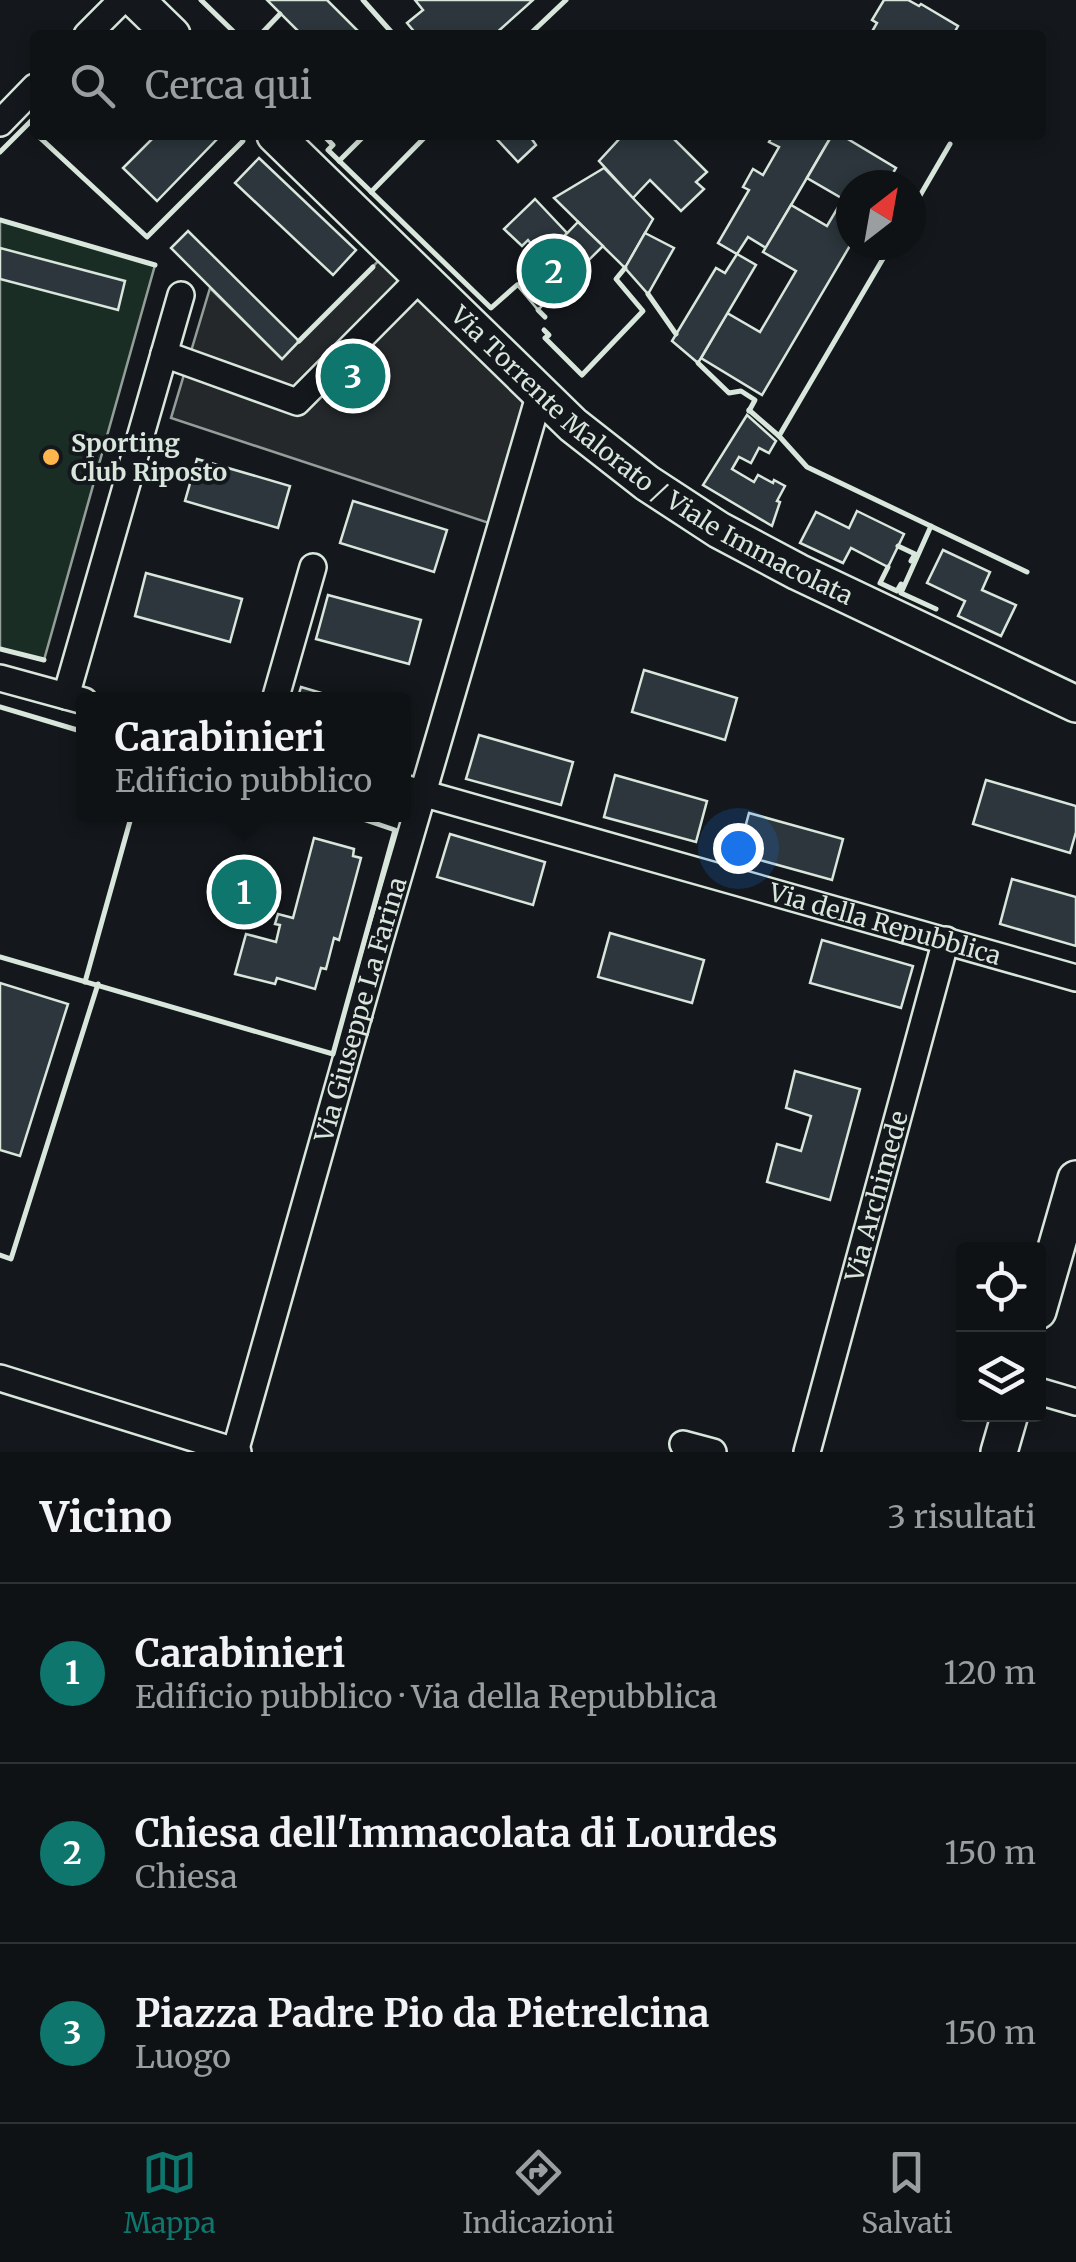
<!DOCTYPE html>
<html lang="it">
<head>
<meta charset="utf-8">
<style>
	body { margin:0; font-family:Merriweather,serif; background:#181b1e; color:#f1f3f6 }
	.controls { position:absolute; right:30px; bottom:30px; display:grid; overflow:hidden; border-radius:10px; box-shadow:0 5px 15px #0003 }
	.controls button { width:90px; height:90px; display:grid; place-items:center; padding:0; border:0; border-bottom:2px solid #2f3234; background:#0f1215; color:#f1f3f6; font:50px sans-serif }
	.compass { position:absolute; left:836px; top:170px; width:90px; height:90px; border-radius:50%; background:#0f1215; box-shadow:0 5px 15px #0003; rotate:31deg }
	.you { position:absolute; left:738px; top:848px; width:35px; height:35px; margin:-25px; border:8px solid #fff; border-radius:50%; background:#1a73e8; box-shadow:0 0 0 15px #1a73e833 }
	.badge { display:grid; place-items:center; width:65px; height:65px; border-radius:50%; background:#0f766e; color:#fff; font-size:32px; font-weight:700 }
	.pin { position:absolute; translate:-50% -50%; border:5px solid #fff; box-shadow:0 2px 10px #0006 }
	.popup { position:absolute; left:76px; top:692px; width:335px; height:130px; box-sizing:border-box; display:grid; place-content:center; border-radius:10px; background:#0f1215; filter:drop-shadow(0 2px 8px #0005); font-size:32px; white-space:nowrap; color:#9b9ea0 }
	.popup b { font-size:38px; color:#f1f3f6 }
	.popup::after { content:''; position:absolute; left:50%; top:100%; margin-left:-20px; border:20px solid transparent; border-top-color:#0f1215 }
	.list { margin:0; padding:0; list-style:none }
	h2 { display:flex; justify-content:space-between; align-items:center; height:130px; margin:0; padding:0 40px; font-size:42px }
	h2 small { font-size:32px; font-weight:400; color:#9b9ea0 }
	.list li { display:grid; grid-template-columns:65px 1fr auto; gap:30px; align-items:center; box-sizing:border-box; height:180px; padding:0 40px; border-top:2px solid #2f3234 }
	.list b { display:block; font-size:38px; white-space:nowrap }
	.list p { margin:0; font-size:32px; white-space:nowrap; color:#9b9ea0 }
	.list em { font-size:32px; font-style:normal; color:#9b9ea0 }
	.icon { flex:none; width:55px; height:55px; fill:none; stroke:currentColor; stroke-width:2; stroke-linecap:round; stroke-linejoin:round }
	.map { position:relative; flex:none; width:1076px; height:1452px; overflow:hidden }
	.search { position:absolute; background:#0f1215; box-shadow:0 5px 15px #0003; left:30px; right:30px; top:30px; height:110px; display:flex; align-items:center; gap:25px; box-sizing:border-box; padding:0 35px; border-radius:10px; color:#9b9ea0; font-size:38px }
	.sheet { height:670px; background:#0f1215 }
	nav { display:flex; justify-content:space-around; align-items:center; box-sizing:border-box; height:140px; border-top:2px solid #2f3234; background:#0f1215; font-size:28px; color:#9b9ea0 }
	nav a { display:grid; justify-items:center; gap:5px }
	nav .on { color:#0f766e }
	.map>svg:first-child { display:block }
	.green { fill:#1a2d24; stroke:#939e99; stroke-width:2.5 }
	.parking { fill:#24282b; stroke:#939e99; stroke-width:2.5 }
	.building { fill:#2c363c; stroke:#d8e6dc; stroke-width:2.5 }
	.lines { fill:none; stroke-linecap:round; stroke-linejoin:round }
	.street-casing { stroke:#d8e6dc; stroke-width:30 }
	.secondary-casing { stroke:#d8e6dc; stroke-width:40 }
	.street { stroke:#14181c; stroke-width:25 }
	.secondary { stroke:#14181c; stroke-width:35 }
	.wall { stroke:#d8e6dc; stroke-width:5 }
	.poi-dot { fill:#ffb74d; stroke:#14181c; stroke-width:4 }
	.labels { text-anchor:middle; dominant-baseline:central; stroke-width:8; stroke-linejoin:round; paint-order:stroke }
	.poi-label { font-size:25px; font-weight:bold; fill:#d8e6dc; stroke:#14181c; text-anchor:start }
	.street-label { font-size:25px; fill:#d8e6dc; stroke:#14181c }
</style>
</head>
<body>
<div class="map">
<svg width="1076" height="1452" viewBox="0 0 1076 1452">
	<rect width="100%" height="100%" fill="#14181c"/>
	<path class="green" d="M0,220l155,45 -111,395 -44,-11z"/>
	<path class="parking" d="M391,248l149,145 -39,134 -330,-109 39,-130 72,71z"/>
	<g class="building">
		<path d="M267,0h60l35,35h-60z"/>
		<path d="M415,0h118l-39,35h-77l-10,-12 16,-13z"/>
		<path d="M884,0h24l11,6 2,-2 37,22 -5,9h-83l7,-12 -5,-3z"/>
		<path d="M156,135h65l-64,66 -34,-33z"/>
		<path d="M493,135h36l7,10 -18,17z"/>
		<path d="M623,135h47l37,37 -11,10 8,7 -23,22 -31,-31 -17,18 -34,-37z"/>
		<path d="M773,135h59l-66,113 -18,-11 -11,17 -19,-11 31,-53 -6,-3 10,-18 10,6 16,-28 -10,-5z"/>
		<path d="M832,135h9l55,33 -10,17h-35v59l-89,151 -61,-37 26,-45 33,19 36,-61 -33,-19 28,-47 36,21 16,-27 -36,-21z"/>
		<path d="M259,158l97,92 -23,25 -98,-92z"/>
		<path d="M604,168l49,51 -28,49 -71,-70z"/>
		<path d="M535,199l32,34 -24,25 -15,-18 -6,6 -18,-17z"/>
		<path d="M578,222l25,24 -65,64 -21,-25z"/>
		<path d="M188,231l111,110 -17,18 -111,-111z"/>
		<path d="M645,233l29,15 -26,46 -23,-26z"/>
		<path d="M0,248l125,33 -7,29 -118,-31z"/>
		<path d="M737,254l19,11 -58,98 -26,-22 44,-73 9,5z"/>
		<path d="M747,415l29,26 -7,12 -10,-5 -8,15 -12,-6 -7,12 22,13 4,-7 15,8 1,-3 11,6 -8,15 3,1 -8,24 -69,-41z"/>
		<path d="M197,459l93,27 -12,42 -93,-27z"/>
		<path d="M353,501l94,29 -13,42 -94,-29z"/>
		<path d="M857,511l47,23 -16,33 -37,-19 -8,15 -43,-20 16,-31 33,16z"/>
		<path d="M943,550l47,22 -8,18 34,15 -15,31 -43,-20 7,-15 -38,-18z"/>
		<path d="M146,573l96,26 -12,43 -95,-26z"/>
		<path d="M328,595l93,25 -12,44 -93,-25z"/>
		<path d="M644,670l93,28 -12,42 -93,-28z"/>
		<path d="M301,687l44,13h-48z"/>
		<path d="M479,735l94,27 -12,43 -95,-26z"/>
		<path d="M615,775l92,26 -11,41 -92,-25z"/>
		<path d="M986,780l90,26v26l-6,21 -97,-29z"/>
		<path d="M749,813l94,26 -11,41 -94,-26z"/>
		<path d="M450,834l95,28 -12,43 -96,-28z"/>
		<path d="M314,838l40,11 -1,7 8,2 -22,82 -5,-2 -8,31 -5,-1 -6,21 -38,-11 -2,6 -40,-10 11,-40 30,8 4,-17 -5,-1 3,-10 15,4z"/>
		<path d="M1012,879l64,18v49l-76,-22z"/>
		<path d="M610,933l94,27 -12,43 -94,-26z"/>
		<path d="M822,940l91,26 -12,42 -91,-25z"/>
		<path d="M0,983l68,21 -48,152 -20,-6z"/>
		<path d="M795,1071l65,18 -30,111 -63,-18 10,-38 24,7 10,-35 -25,-8z"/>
	</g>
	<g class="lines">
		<g class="street-casing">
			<g id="street">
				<path d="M87,35l35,-35"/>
				<path d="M0,123l35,-36"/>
				<path d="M164,354l133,48 124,-125"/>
				<path d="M0,678l84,23"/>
				<path d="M66,696l115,-401"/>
				<path d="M275,700l38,-133"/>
				<path id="s1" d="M404,788l672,190"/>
				<path d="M0,1378l238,74"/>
				<path d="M1038,1391l38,11"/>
				<path d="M683,1444l30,8"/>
				<path id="s2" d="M235,1452l144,-509 161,-550"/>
				<path id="s3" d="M807,1452l139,-512"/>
			</g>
		</g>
		<g class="secondary-casing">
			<g id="secondary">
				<path d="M136,0l36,35"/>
				<path id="s4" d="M275,135l298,290 74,58 72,47 79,42 278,132"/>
				<path d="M1038,1311l38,-132"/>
				<path d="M999,1452l11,-38"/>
			</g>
		</g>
		<use href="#street" class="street"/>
		<use href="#secondary" class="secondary"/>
		<g class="wall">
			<path d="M201,0l36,35"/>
			<path d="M363,0l31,35"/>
			<path d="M260,35l20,-21"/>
			<path d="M529,35l37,-35"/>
			<path d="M37,135l110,102 96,-96"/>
			<path d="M323,135l10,10 -5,5 163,158 26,-23"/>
			<path d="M0,152l35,-35"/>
			<path d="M339,161l26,-26"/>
			<path d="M371,192l56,-57"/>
			<path d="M911,211l39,-67"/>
			<path d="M0,220l155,45"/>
			<path d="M648,294l28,40"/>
			<path d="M538,310l7,7"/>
			<path d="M544,330l5,5 -4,3 37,37 61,-64 -27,-32 9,-11"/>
			<path d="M299,341l74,-74"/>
			<path d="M698,363l31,30 12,-2 14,9 -6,11"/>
			<path d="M749,410l30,26 28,31 220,105"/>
			<path d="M779,436l112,-191"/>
			<path d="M931,526l-30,67 35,16"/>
			<path d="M898,546l17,8 -4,7"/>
			<path d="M888,567l-8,16 17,8 4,-7"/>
			<path d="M0,649l44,11"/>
			<path d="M0,707l84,25"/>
			<path d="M0,957l333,97 62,-224 -47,-16"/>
			<path d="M85,982l47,-168"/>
			<path d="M0,1255l11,4 87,-275"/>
		</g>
	</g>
	<circle class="poi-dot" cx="51" cy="457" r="10"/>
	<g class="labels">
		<g class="poi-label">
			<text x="71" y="443">Sporting<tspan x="71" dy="29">Club Riposto</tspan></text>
		</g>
		<g class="street-label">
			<text stroke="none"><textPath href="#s4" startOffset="498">Via Torrente Malorato / Viale Immacolata</textPath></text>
			<text stroke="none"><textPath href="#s1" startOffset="500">Via della Repubblica</textPath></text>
			<text stroke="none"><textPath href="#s2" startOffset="460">Via Giuseppe La Farina</textPath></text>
			<text stroke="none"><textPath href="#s3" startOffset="265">Via Archimede</textPath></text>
		</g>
	</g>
</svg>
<div class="controls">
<button><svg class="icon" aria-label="locate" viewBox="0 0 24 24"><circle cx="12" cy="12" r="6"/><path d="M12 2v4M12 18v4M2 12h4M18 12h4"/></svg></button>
<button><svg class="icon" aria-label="layers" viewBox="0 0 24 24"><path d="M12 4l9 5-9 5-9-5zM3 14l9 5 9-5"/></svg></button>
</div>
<svg class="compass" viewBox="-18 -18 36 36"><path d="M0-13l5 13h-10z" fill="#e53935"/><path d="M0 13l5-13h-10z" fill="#9b9ea0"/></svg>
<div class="you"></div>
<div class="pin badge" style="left:244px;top:892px">1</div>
<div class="popup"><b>Carabinieri</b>Edificio pubblico</div>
<div class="pin badge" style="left:554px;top:271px">2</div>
<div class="pin badge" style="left:353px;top:376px">3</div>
<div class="search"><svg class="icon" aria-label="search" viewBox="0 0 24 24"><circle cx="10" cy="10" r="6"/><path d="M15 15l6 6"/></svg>Cerca qui</div>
</div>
<section class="sheet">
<h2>Vicino<small>3 risultati</small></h2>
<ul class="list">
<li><span class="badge">1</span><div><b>Carabinieri</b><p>Edificio pubblico · Via della Repubblica</p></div><em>120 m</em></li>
<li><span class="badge">2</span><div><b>Chiesa dell'Immacolata di Lourdes</b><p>Chiesa</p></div><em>150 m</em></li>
<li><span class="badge">3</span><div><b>Piazza Padre Pio da Pietrelcina</b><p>Luogo</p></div><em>150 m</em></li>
</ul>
</section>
<nav>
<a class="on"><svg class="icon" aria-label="map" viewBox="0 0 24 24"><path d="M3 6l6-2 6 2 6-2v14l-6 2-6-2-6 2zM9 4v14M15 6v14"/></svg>Mappa</a>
<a><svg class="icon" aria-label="directions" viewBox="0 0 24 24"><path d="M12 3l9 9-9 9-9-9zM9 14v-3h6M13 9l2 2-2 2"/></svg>Indicazioni</a>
<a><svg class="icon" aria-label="saved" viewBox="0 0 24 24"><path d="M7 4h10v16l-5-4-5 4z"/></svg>Salvati</a>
</nav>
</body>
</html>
